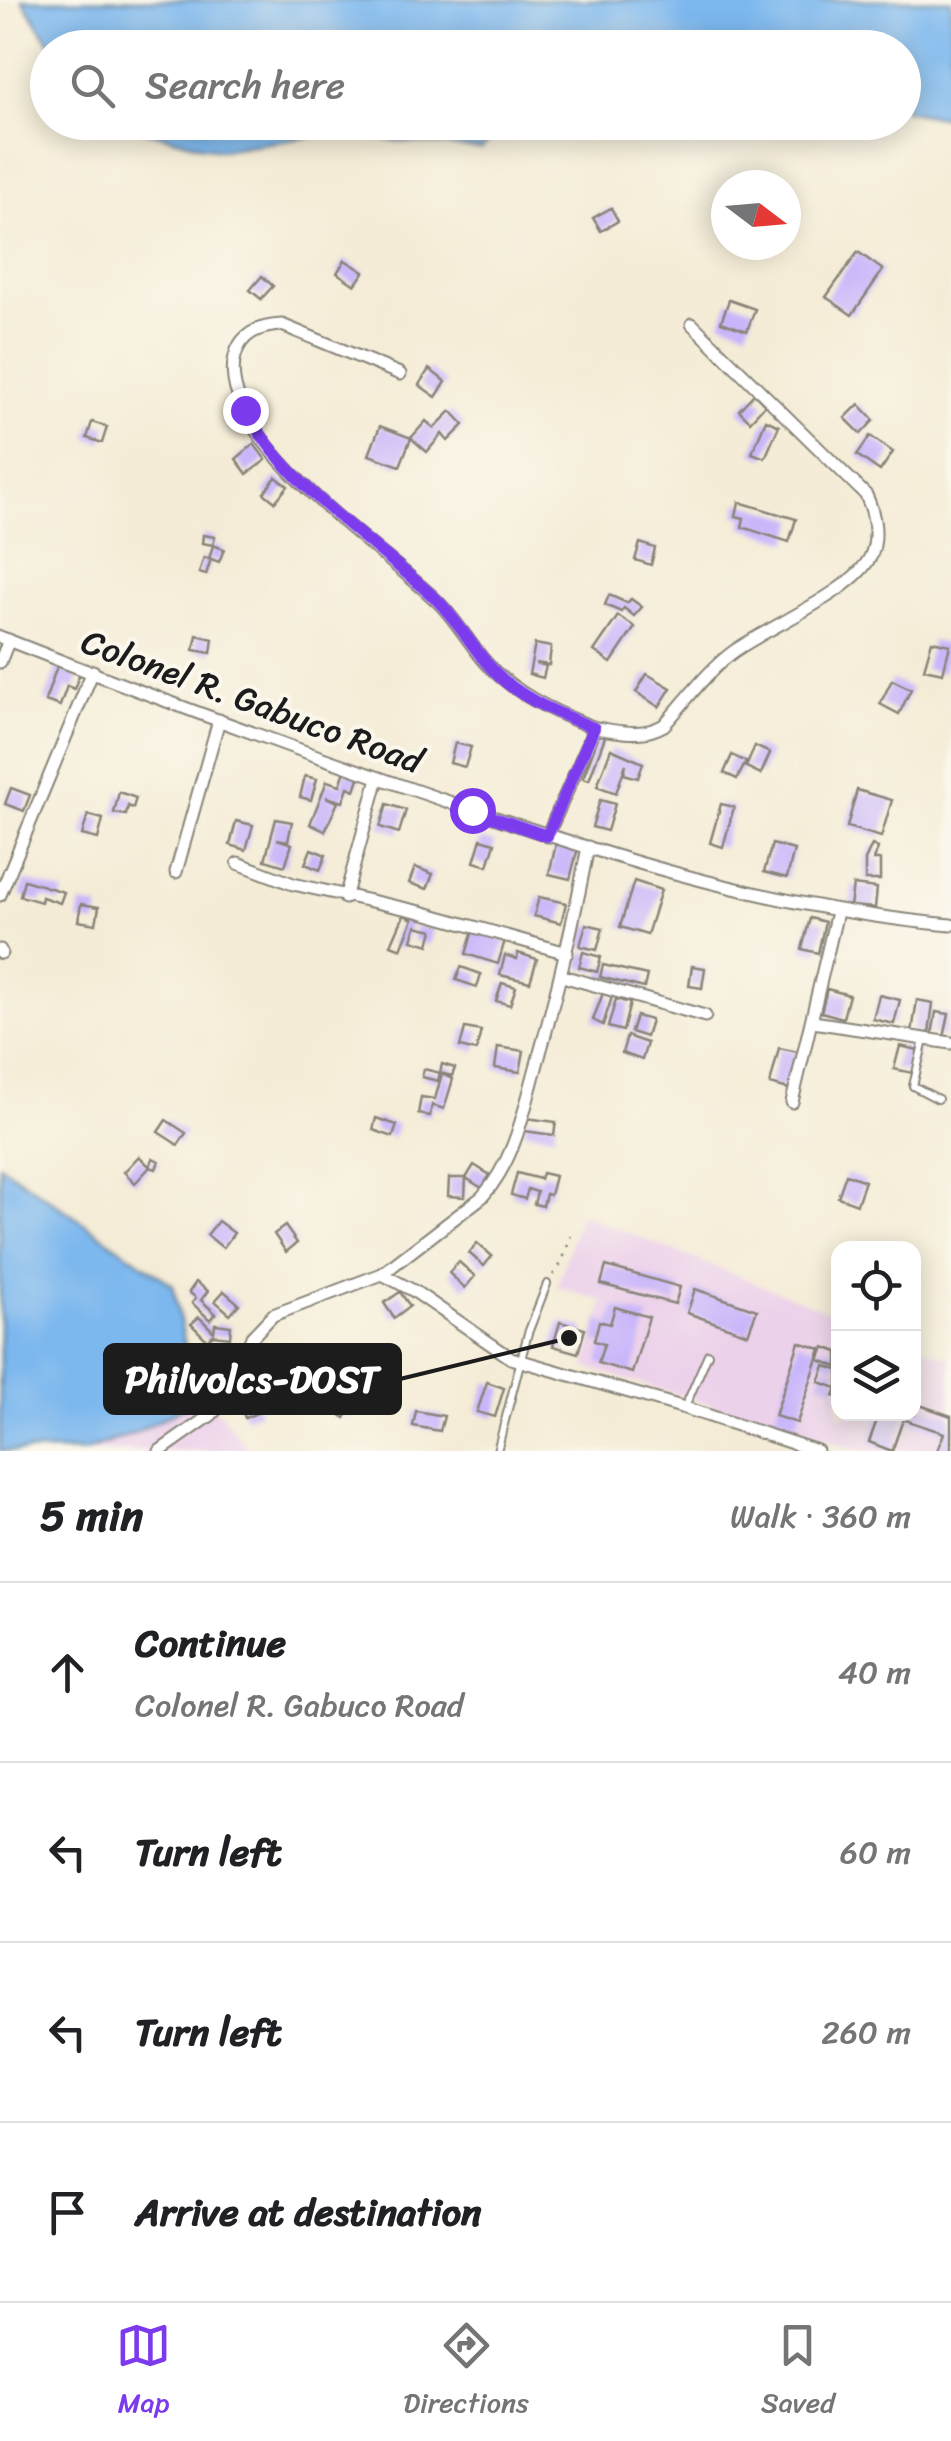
<!DOCTYPE html>
<html lang="en">
<head>
<meta charset="utf-8">
<style>
	body { margin:0; font-family:Sriracha,sans-serif; background:#f6f6f6; color:#202124 }
	.controls { position:absolute; right:30px; bottom:30px; display:grid; overflow:hidden; border-radius:20px; box-shadow:0 5px 25px #0003 }
	.controls button { width:90px; height:90px; display:grid; place-items:center; padding:0; border:0; border-bottom:2px solid #e0e0e0; background:#fff; color:#202124; font:50px sans-serif }
	.compass { position:absolute; left:711px; top:170px; width:90px; height:90px; border-radius:50%; background:#fff; box-shadow:0 5px 25px #0003; rotate:106deg }
	.stop { position:absolute; width:30px; height:30px; margin:-22px; border:8px solid #7c3aed; border-radius:50%; background:#fff }
	.stop.end { background:#7c3aed; border-color:#fff; box-shadow:0 2px 10px #0008 }
	.list { margin:0; padding:0; list-style:none }
	h2 { display:flex; justify-content:space-between; align-items:center; height:130px; margin:0; padding:0 40px; font-size:42px }
	h2 small { font-size:32px; font-weight:400; color:#757577 }
	.list li { display:grid; grid-template-columns:65px 1fr auto; gap:30px; align-items:center; box-sizing:border-box; height:180px; padding:0 40px; border-top:2px solid #e0e0e0 }
	.list b { display:block; font-size:38px; white-space:nowrap }
	.list p { margin:0; font-size:32px; white-space:nowrap; color:#757577 }
	.list em { font-size:32px; font-style:normal; color:#757577 }
	.icon { flex:none; width:55px; height:55px; fill:none; stroke:currentColor; stroke-width:2; stroke-linecap:round; stroke-linejoin:round }
	.map { position:relative; flex:none; width:951px; height:1451px; overflow:hidden }
	.search { position:absolute; background:#fff; box-shadow:0 5px 25px #0003; left:30px; right:30px; top:30px; height:110px; display:flex; align-items:center; gap:25px; box-sizing:border-box; padding:0 35px; border-radius:55px; color:#757577; font-size:38px }
	.sheet { height:850px; background:#fff }
	nav { display:flex; justify-content:space-around; align-items:center; box-sizing:border-box; height:140px; border-top:2px solid #e0e0e0; background:#fff; font-size:28px; color:#757577 }
	nav a { display:grid; justify-items:center; gap:5px }
	nav .on { color:#7c3aed }
	.map>svg:first-child { display:block }
	.built { fill:#ecd1ea }
	.water { fill:#7cb7ee; stroke:#4c6a85; stroke-width:2.5 }
	.building { fill:#c9b6fa }
	.lines { fill:none; stroke-linecap:round; stroke-linejoin:round }
	.lane-casing { stroke:#888479; stroke-width:10 }
	.street-casing { stroke:#888479; stroke-width:15 }
	.path { stroke:#888479; stroke-width:2.5; stroke-dasharray:2.5 8; stroke-linecap:butt }
	.lane { stroke:#fff; stroke-width:6 }
	.street { stroke:#fff; stroke-width:11 }
	.route { stroke:#7c3aed; stroke-width:12 }
	.labels { text-anchor:middle; dominant-baseline:central; stroke-width:8; stroke-linejoin:round; paint-order:stroke }
	.street-label { font-size:35px; fill:#1c1c1c; stroke:#fbf7ec }
	.leader { fill:none; stroke:#1c1c1c; stroke-width:4 }
	.callout-dot { fill:#1c1c1c; stroke:#fbf7ec; stroke-width:4 }
	.callout { fill:#1c1c1c; stroke:#1c1c1c; stroke-width:4 }
	.callout-label { font-size:38px; text-anchor:middle; font-weight:bold; fill:#fff }
</style>
</head>
<body>
<div class="map">
<svg width="951" height="1451" viewBox="0 0 951 1451">
	<rect width="100%" height="100%" fill="#fbf7ec"/>
	<filter id="ink" filterUnits="userSpaceOnUse"><feTurbulence type="fractalNoise" baseFrequency=".01" numOctaves="2"/><feDisplacementMap in="SourceGraphic" scale="20" xChannelSelector="R" yChannelSelector="G"/><feConvolveMatrix kernelMatrix="1 2 1 2 8 2 1 2 1" color-interpolation-filters="sRGB"/></filter>
	<filter id="wash" filterUnits="userSpaceOnUse"><feTurbulence type="fractalNoise" baseFrequency=".0048" numOctaves="4" result="noise"/><feDisplacementMap in="SourceGraphic" scale="40" xChannelSelector="R" yChannelSelector="G"/><feGaussianBlur stdDeviation="2.25" result="paint"/><feColorMatrix in="noise" values="0 0 0 0 0 0 0 0 0 0 0 0 0 0 0 0 0 1.4 0 .05"/><feComposite in="paint" operator="in"/></filter>
	<g filter="url(#wash)">
		<rect width="100%" height="100%" fill="#f4ecd6"/>
		<g class="built">
			<path d="M580,1214l258,101v99h76v-70l37,15v92h-88l-278,-84 19,-66 -47,-14z"/>
			<path d="M196,1401l20,8 34,42h-165l47,-17z"/>
		</g>
		<g class="water">
			<path d="M22,0h929v119l-47,-9v-62l-851,-1z"/>
			<path d="M115,123l396,-1v1l-30,26 -153,-15 -109,16z"/>
			<path d="M0,1165l173,120 23,116 -64,33 -47,17h-85z"/>
		</g>
		<g id="blocks">
			<g class="building">
				<path d="M611,208l7,13 -17,10 -8,-13z"/>
				<path d="M858,252l25,18 -31,45 -26,-18z"/>
				<path d="M345,260l19,12 -9,13 -18,-12z"/>
				<path d="M262,276l11,10 -12,13 -11,-9z"/>
				<path d="M729,300l26,9 -8,22 -26,-9z"/>
				<path d="M429,369l17,13 -10,15 -17,-12z"/>
				<path d="M754,394l11,11 -15,16 -11,-11z"/>
				<path d="M859,404l15,16 -13,14 -16,-16z"/>
				<path d="M451,411l13,14 -16,16 -6,-7 -15,18 -16,-14 -11,28 -31,-11 11,-29 31,12 15,-17 8,7z"/>
				<path d="M766,420l13,6 -14,32 -13,-5z"/>
				<path d="M92,422l15,5 -5,16 -15,-5z"/>
				<path d="M870,436l23,16 -13,19 -23,-16z"/>
				<path d="M254,444l12,16 -19,14 -11,-15z"/>
				<path d="M276,477l12,9 -13,16 -11,-9z"/>
				<path d="M739,502l57,17 -7,23 -47,-15 2,-9 -8,-2z"/>
				<path d="M203,535l12,2 -2,8 11,4 -5,13 -8,-3 -5,16 -7,-2 5,-16 5,2 4,-14 -11,-2z"/>
				<path d="M640,543l15,5 -4,17 -16,-5z"/>
				<path d="M609,595l18,8 4,-4 11,8 -8,9 -10,-8 -3,4 -16,-7z"/>
				<path d="M618,616l17,11 -24,36 -17,-12z"/>
				<path d="M197,635l16,4 -2,14 -17,-3z"/>
				<path d="M932,641l18,4 -7,28 -19,-4z"/>
				<path d="M535,644l16,3 -2,18 -14,-2 11,3 -3,12 -14,-4z"/>
				<path d="M57,666l23,8 -6,15 -7,-3 -7,20 -15,-5z"/>
				<path d="M647,674l24,14 -12,19 -23,-15z"/>
				<path d="M892,680l19,9 -12,25 -19,-10z"/>
				<path d="M600,732l6,2 -17,46 -6,-2z"/>
				<path d="M455,743l16,4 -6,20 -15,-4z"/>
				<path d="M755,746l15,7 -9,21 -15,-7z"/>
				<path d="M611,749l32,14 -5,15 -14,-4 2,-10 -10,29 -19,-7z"/>
				<path d="M732,755l14,7 -9,17 -13,-6z"/>
				<path d="M345,771l15,4 -5,15 -7,-3 -5,15 -17,-5 12,5 -13,29 -15,-7 17,-43 13,4z"/>
				<path d="M305,776l12,3 -6,21 -11,-3z"/>
				<path d="M11,788l19,7 -6,16 -19,-7z"/>
				<path d="M857,790l35,10 -11,37 -34,-10z"/>
				<path d="M119,792l17,6 -3,10 -5,-2 -2,9 -12,-2z"/>
				<path d="M600,800l15,4 -8,27 -15,-4z"/>
				<path d="M387,804l19,6 -7,23 -19,-6z"/>
				<path d="M721,804l13,3 -11,40 -13,-4z"/>
				<path d="M88,815l15,4 -5,20 -16,-4z"/>
				<path d="M276,819l16,3 -4,19 -11,-2 15,5 -7,22 -20,-6z"/>
				<path d="M236,821l17,4 -7,25 -16,-5z"/>
				<path d="M481,839l14,4 -7,23 -14,-4z"/>
				<path d="M556,844l22,4 -8,31 -21,-5z"/>
				<path d="M772,844l22,6 -7,28 -23,-6z"/>
				<path d="M872,845l6,3 -4,12h6v20h-15v-20z"/>
				<path d="M311,849l15,6 -6,15 -15,-6z"/>
				<path d="M415,867l18,7 -6,15 -18,-6z"/>
				<path d="M24,880l40,12 -4,11 -18,-6 -1,5 -21,-6z"/>
				<path d="M634,881l27,9 -14,45 -27,-8z"/>
				<path d="M853,885l24,3 -2,20 -25,-2z"/>
				<path d="M539,897l27,6 -5,20 -27,-7z"/>
				<path d="M81,904l18,3 -3,17 -18,-3z"/>
				<path d="M404,915l9,4 -12,30 -10,-4z"/>
				<path d="M810,918l15,4 -7,31 -16,-4z"/>
				<path d="M586,924l17,4 -6,22 -17,-4z"/>
				<path d="M416,926l17,4 -4,15 -17,-5z"/>
				<path d="M473,931l32,9 -7,24 -32,-10z"/>
				<path d="M583,952l18,5 -4,15 -18,-5z"/>
				<path d="M518,953l19,6 -7,23 -30,-7 5,-20 12,4z"/>
				<path d="M603,965l44,10 -3,13 -44,-11z"/>
				<path d="M692,966l13,2 -3,20 -13,-2z"/>
				<path d="M461,967l20,7 -4,13 -21,-7z"/>
				<path d="M502,983l14,4 -6,18 -14,-4z"/>
				<path d="M827,989l22,6 -6,23 -22,-6z"/>
				<path d="M603,993l9,4 -9,28 -10,-5z"/>
				<path d="M879,995l21,5 -6,24 -21,-5z"/>
				<path d="M616,999l14,4 -7,28 -15,-4z"/>
				<path d="M917,1000l16,3 -4,31 -17,-2z"/>
				<path d="M936,1012l13,2 -5,24 -12,-3z"/>
				<path d="M636,1016l15,4 -5,17 -15,-5z"/>
				<path d="M465,1028l16,3 -5,20 -16,-4z"/>
				<path d="M627,1036l20,7 -5,17 -20,-7z"/>
				<path d="M900,1046l18,4 -5,23 -19,-4z"/>
				<path d="M498,1047l26,4 -4,21 -25,-4z"/>
				<path d="M779,1048l19,4 -9,37 -19,-5z"/>
				<path d="M442,1064l13,4 -3,8 -12,-3 -2,8 -16,-4 2,-8 16,4z"/>
				<path d="M442,1074l11,5 -9,30 -12,-4 -2,11 -12,-2 3,-17 14,2z"/>
				<path d="M376,1118l21,7 -4,12 -20,-7z"/>
				<path d="M526,1118l30,4 -2,13 -30,-4z"/>
				<path d="M166,1120l20,13 -8,12 -20,-13z"/>
				<path d="M139,1156l11,11 3,-9 6,3 -3,8 -6,-2 -15,16 -11,-11z"/>
				<path d="M474,1165l16,10 -8,13 -16,-10z"/>
				<path d="M517,1173l23,6 2,-6 13,3 -5,19 -4,-1 -3,12 -9,-2 3,-12 -9,-3 -3,10 -14,-4z"/>
				<path d="M846,1174l19,7 -8,23 -19,-7z"/>
				<path d="M449,1178h17l-1,19 -17,-1z"/>
				<path d="M218,1221l16,12 -11,15 -16,-13z"/>
				<path d="M285,1226l12,17 -11,9 -12,-18z"/>
				<path d="M477,1243l15,13 -8,10 -15,-13z"/>
				<path d="M459,1262l16,14 -10,12 -16,-15z"/>
				<path d="M606,1266l74,21 -5,17 -74,-20z"/>
				<path d="M196,1282l12,9 -7,9 15,14 -6,6 -18,-17 4,-5 -7,-6z"/>
				<path d="M695,1289l62,21 -9,24 -61,-21z"/>
				<path d="M224,1291l15,13 -9,10 -15,-13z"/>
				<path d="M400,1292l10,14 -16,12 -10,-15z"/>
				<path d="M615,1307l34,10 -17,56 -34,-10 6,-19 -10,-3 5,-20 11,3z"/>
				<path d="M199,1317l15,15 1,-8 16,2 -1,11 -17,-2 -6,5 -16,-16z"/>
				<path d="M560,1322l25,7 -7,24 -25,-7z"/>
				<path d="M799,1342l22,7 -24,74 -22,-7z"/>
				<path d="M824,1347l14,5v15l-19,-7z"/>
				<path d="M825,1366l13,4v28l-4,-2 3,-8 -18,-6z"/>
				<path d="M487,1382l17,6 -9,29 -18,-5z"/>
				<path d="M324,1389l27,20 -6,9 -14,-9 -4,4 -13,-12z"/>
				<path d="M252,1395l7,17 -14,6 -7,-18z"/>
				<path d="M914,1403l37,13v35h-14l7,-18 -39,-13 3,-6h6z"/>
				<path d="M416,1411l28,5 -4,15 -27,-5z"/>
				<path d="M879,1414h26l-13,37 -23,-9z"/>
			</g>
		</g>
	</g>
	<g filter="url(#ink)">
		<use href="#blocks" fill-opacity="0" stroke="#888479" stroke-width="2.5"/>
		<g class="lines">
			<g class="lane-casing">
				<g id="lane">
					<path d="M924,1040l-11,46 25,13"/>
					<path d="M685,1407l23,-53"/>
					<path d="M497,1451l31,-118 19,-49"/>
				</g>
			</g>
			<g class="street-casing">
				<g id="street">
					<path d="M400,374l-118,-49c-22,1 -41,8 -47,31 -21,82 150,194 202,245 24,23 38,55 64,76 27,23 60,38 94,51"/>
					<path d="M0,637c136,54 275,105 414,153 173,60 353,119 537,135"/>
					<path d="M0,662l9,-22"/>
					<path d="M547,836l48,-108c24,3 47,10 69,-3 22,-24 43,-54 69,-73 33,-24 124,-62 138,-97 8,-19 3,-43 -5,-60l-174,-171"/>
					<path d="M238,863l55,21 128,28 146,41"/>
					<path d="M176,872l43,-152"/>
					<path d="M0,895l93,-224"/>
					<path d="M345,898l33,-120"/>
					<path d="M0,950l1,3"/>
					<path d="M562,976l143,40"/>
					<path d="M813,1022l138,21"/>
					<path d="M792,1102l45,-190"/>
					<path d="M382,1274l32,17 97,67 174,50 132,43"/>
					<path d="M160,1451l51,-36 17,-18 24,-60 21,-22 109,-41 100,-77c33,-36 42,-87 55,-133 20,-72 37,-143 51,-217"/>
				</g>
			</g>
			<path class="path" d="M553,1275l9,-13 9,-26"/>
			<use href="#lane" class="lane"/>
			<use href="#street" class="street"/>
		</g>
	</g>
	<g class="lines" filter="url(#ink)">
		<path class="route" d="M245,410c46,80 125,128 191,189 22,22 37,50 58,72 26,28 66,43 100,57l-47,108 -75,-26"/>
	</g>
	<g class="labels">
		<g class="street-label">
			<text transform="translate(252 701) rotate(20)">Colonel R. Gabuco Road</text>
		</g>
	</g>
	<path class="leader" d="M569 1338L400 1379"/>
	<circle class="callout-dot" cx="569" cy="1338" r="10"/>
	<rect class="callout" x="105" y="1345" width="295" height="68" rx="10"/>
	<g class="callout-label">
		<text x="252" y="1392">Philvolcs-DOST</text>
	</g>
</svg>
<div class="controls">
<button><svg class="icon" aria-label="locate" viewBox="0 0 24 24"><circle cx="12" cy="12" r="6"/><path d="M12 2v4M12 18v4M2 12h4M18 12h4"/></svg></button>
<button><svg class="icon" aria-label="layers" viewBox="0 0 24 24"><path d="M12 4l9 5-9 5-9-5zM3 14l9 5 9-5"/></svg></button>
</div>
<svg class="compass" viewBox="-18 -18 36 36"><path d="M0-13l5 13h-10z" fill="#e53935"/><path d="M0 13l5-13h-10z" fill="#757577"/></svg>
<div class="stop" style="left:472px;top:810px"></div>
<div class="stop end" style="left:245px;top:410px"></div>
<div class="search"><svg class="icon" aria-label="search" viewBox="0 0 24 24"><circle cx="10" cy="10" r="6"/><path d="M15 15l6 6"/></svg>Search here</div>
</div>
<section class="sheet">
<h2>5 min<small>Walk · 360 m</small></h2>
<ul class="list">
<li><svg class="icon" aria-label="ahead" viewBox="0 0 24 24"><path d="M12 20V5M6 11l6-6 6 6"/></svg><div><b>Continue</b><p>Colonel R. Gabuco Road</p></div><em>40 m</em></li>
<li><svg class="icon" aria-label="left" viewBox="0 0 24 24"><path d="M17 20v-9H6M10 6l-5 5 5 5"/></svg><div><b>Turn left</b></div><em>60 m</em></li>
<li><svg class="icon" aria-label="left" viewBox="0 0 24 24"><path d="M17 20v-9H6M10 6l-5 5 5 5"/></svg><div><b>Turn left</b></div><em>260 m</em></li>
<li><svg class="icon" aria-label="arrive" viewBox="0 0 24 24"><path d="M6 21V4h12l-3 4 3 4H6"/></svg><div><b>Arrive at destination</b></div></li>
</ul>
</section>
<nav>
<a class="on"><svg class="icon" aria-label="map" viewBox="0 0 24 24"><path d="M3 6l6-2 6 2 6-2v14l-6 2-6-2-6 2zM9 4v14M15 6v14"/></svg>Map</a>
<a><svg class="icon" aria-label="directions" viewBox="0 0 24 24"><path d="M12 3l9 9-9 9-9-9zM9 14v-3h6M13 9l2 2-2 2"/></svg>Directions</a>
<a><svg class="icon" aria-label="saved" viewBox="0 0 24 24"><path d="M7 4h10v16l-5-4-5 4z"/></svg>Saved</a>
</nav>
</body>
</html>
